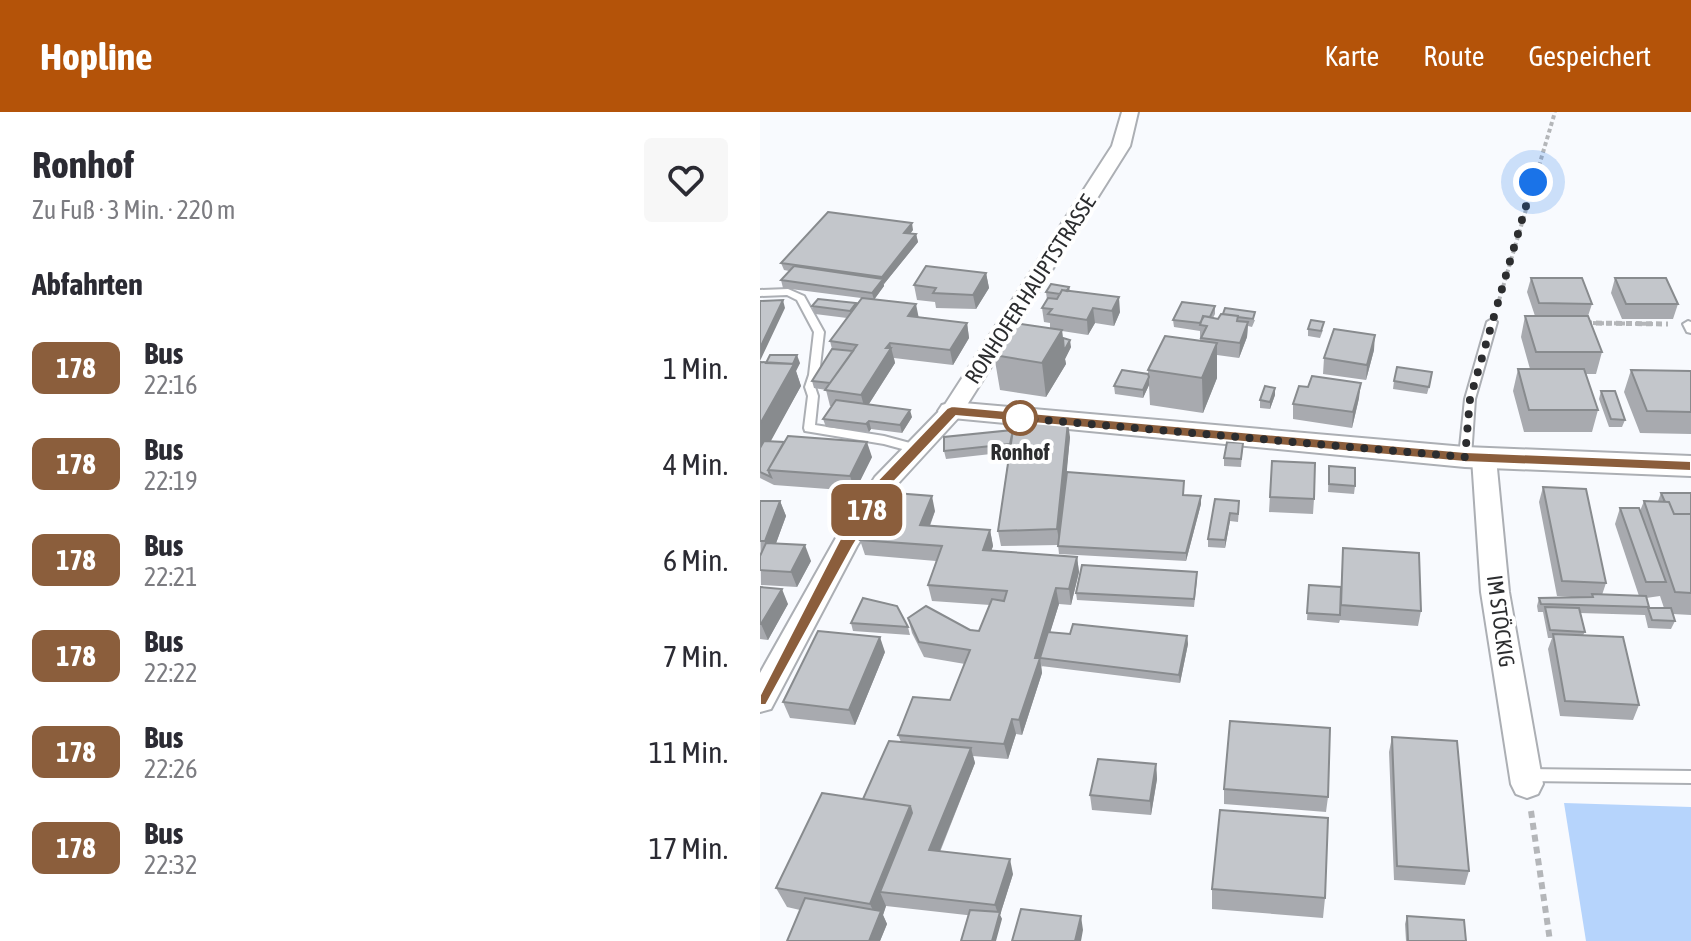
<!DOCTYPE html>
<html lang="de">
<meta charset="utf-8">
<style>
body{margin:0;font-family:"Asap Condensed",sans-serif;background:#f7f7f7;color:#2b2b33;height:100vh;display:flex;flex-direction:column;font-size:30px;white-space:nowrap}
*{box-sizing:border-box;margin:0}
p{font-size:26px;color:#7c7c81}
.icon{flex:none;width:44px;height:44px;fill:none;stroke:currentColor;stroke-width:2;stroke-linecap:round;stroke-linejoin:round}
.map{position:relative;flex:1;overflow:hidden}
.details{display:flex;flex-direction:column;background:#fff;width:760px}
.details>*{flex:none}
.badge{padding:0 16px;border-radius:12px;font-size:28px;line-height:52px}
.you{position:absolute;width:40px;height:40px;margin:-20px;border:6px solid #fff;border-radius:50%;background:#1a73e8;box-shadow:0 0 0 12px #1a73e833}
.map>.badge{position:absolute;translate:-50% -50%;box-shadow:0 0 0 4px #fff}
h2{padding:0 32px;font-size:30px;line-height:72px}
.round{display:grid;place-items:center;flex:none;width:84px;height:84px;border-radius:8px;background:#f7f7f7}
.head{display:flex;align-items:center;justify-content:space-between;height:136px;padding:0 32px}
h1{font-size:38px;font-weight:700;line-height:60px}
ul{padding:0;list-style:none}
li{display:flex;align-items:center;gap:24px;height:96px;padding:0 32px}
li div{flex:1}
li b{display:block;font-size:30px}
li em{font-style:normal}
li .badge{min-width:88px;font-weight:700;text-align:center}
header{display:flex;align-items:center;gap:48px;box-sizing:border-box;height:112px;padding:0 40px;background:#b45309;color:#fff}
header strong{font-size:38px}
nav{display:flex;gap:44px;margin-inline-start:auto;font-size:28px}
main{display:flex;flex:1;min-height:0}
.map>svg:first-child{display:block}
.green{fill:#b6d4fc}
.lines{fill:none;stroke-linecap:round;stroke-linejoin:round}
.service-casing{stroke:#acafb4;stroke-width:4}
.minor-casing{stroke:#acafb4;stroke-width:4}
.tertiary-casing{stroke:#acafb4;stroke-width:4}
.path-far2{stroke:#b4b6b9;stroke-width:4;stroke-dasharray:4 3;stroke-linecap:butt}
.path-far1{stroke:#b4b6b9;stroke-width:5;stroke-dasharray:6 4;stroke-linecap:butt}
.path{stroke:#b4b6b9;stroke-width:6;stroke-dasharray:7 5;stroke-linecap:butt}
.service{fill:#fff;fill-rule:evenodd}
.minor{fill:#fff;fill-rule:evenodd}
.tertiary{fill:#fff;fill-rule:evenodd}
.wall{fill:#a8aaaf;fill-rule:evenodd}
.shaded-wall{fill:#888b8e}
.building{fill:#c3c6cb;stroke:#888b8e;stroke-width:2}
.line{fill:#8b5e3c;stroke:#fff;stroke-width:2}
.walk{stroke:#2c2d2f;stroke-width:8;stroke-dasharray:0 14.4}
.stop-dot{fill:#fff;stroke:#8b5e3c;stroke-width:4}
.labels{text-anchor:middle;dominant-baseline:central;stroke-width:8;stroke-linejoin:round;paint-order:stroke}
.street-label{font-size:22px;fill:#2c2d2f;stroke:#fff}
.stop-label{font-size:22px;font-weight:bold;fill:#2c2d2f;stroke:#fff}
</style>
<header>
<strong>Hopline</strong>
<nav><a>Karte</a><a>Route</a><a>Gespeichert</a></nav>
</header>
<main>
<section class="details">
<div class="head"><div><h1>Ronhof</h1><p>Zu Fuß · 3 Min. · 220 m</p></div><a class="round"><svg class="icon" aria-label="heart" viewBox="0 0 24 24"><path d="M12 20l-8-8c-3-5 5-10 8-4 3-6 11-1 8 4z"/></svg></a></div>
<h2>Abfahrten</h2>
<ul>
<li><span class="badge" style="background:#8b5e3c;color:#fff">178</span><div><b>Bus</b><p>22:16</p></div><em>1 Min.</em></li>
<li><span class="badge" style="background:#8b5e3c;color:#fff">178</span><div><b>Bus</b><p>22:19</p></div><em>4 Min.</em></li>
<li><span class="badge" style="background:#8b5e3c;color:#fff">178</span><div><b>Bus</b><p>22:21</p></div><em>6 Min.</em></li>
<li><span class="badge" style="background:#8b5e3c;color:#fff">178</span><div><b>Bus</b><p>22:22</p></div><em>7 Min.</em></li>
<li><span class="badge" style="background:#8b5e3c;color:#fff">178</span><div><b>Bus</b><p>22:26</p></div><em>11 Min.</em></li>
<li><span class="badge" style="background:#8b5e3c;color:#fff">178</span><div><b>Bus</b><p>22:32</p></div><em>17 Min.</em></li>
</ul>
</section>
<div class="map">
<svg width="931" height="829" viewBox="0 0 931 829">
<rect width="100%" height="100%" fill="#f8fafe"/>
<path class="green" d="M804 691 931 695V829H826Z"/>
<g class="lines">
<defs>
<path id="service" d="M28 177 44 184 64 220 59 263 55 275 58 284 55 313 124 324 161 334 163 337 161 340 157 341 124 332 45 319 44 316 48 284 45 275 49 263 54 220 37 188 27 183 0 184V178Z
M732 207 737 210 715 287 711 345 705 349 699 345 705 287 727 210Z
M928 209 931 210V221L927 220 923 212Z
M766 657 931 659V671L766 669 761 667 759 663 761 659Z"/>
<path id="minor" d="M362 0H378L370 34 200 304 133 377 97 434 11 597 0 600V561L77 424 115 365 184 294 352 34Z
M724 338 733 340 736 346 749 480 783 672 778 682 767 686 756 682 751 672 721 480 712 346 715 340Z"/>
<path id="tertiary" d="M192 290 705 335 931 344V364L705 355 182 305 178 299 182 293Z"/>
</defs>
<use href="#service" class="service-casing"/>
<use href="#minor" class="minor-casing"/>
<use href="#tertiary" class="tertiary-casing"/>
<path class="path-far2" d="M737 195 795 0
M826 211 902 212"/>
<path class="path-far1" d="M826 211 908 212"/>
<path class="path" d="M771 699 790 829"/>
<use href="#service" class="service"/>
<use href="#minor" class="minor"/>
<use href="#tertiary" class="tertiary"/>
</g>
<path class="wall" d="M153 118 150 122H156L158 130 124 172V174L114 187 159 205 207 211 209 226 193 253 134 246 135 251 109 292 152 305 142 321 111 317 109 320 66 315 63 307 72 294H70L66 278 54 276 52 269 72 237 70 229 87 206 55 202 52 194 96 191V193L101 186 23 176 21 168 29 159 24 158 21 151Z
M226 161 229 176 216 197 176 196 175 190 157 188 154 173Z
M771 166 832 192 828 204 842 240 836 262H826L838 298 832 320H764L753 279 758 257H770L761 225 765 204H775L767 180Z
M855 166 918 192 913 207H862L851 181Z
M309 175 310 179 360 200 354 214 335 211 328 223 302 219 303 226 311 235 305 247 306 252 286 285 240 278 234 243 290 216V211L284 210 282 196 287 188 286 180Z
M455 194V202L453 206 458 207 461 202 495 208 492 215 488 214 487 225 479 246 457 243V266L443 301 390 293 389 273 383 286 355 282 354 274 388 262V258L441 229 440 228V219L414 215 413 208Z
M548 217 563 218 560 226 548 224Z
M614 238 606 268 563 262 564 246Z
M0 250 40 251 36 259 41 274 10 329 112 345 95 379 14 373 0 366Z
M871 258 931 259V322L880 321 864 280Z
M671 268 667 282 633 277 634 269Z
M515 276V283L510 297 500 296V288Z
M841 279 865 308 862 315H849L839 287Z
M599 286 592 316 533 307V292Z
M310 325 305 372 424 383 441 384V392L426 449 299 442 298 433 241 434 238 419 249 340 186 347 184 339Z
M483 331 481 355 464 354V346Z
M512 349 554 387 553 402 509 400Z
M569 354 595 374 594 382 568 380Z
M783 375 846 471 842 483 879 484 855 412 860 396 880 399 884 389H898L901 381H931V503L913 502 915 509 911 517 888 516 885 503 820 501 825 520 823 523 879 593 873 608 800 604 788 537 792 526H788L783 500H778L777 494 779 486H826L797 484 779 390ZM900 484 904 496H889L886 486Z
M455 387 479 397 478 410 470 409 465 436 448 435V427Z
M0 389H20L26 404 16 431 51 449 37 475 1 473Z
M175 399 170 414 230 418 233 434 231 439 317 445 319 460 311 493 299 492 290 520 310 522 427 524 428 532 420 571 281 554V552L282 561 262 623 256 622 248 647 213 644 215 651 180 740 253 762 240 803 242 807 126 794 123 803 127 812 120 829H27L40 798 27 795 16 776 103 687 141 630 138 623 190 588 205 552 164 545 152 521 148 506 219 519 230 493 172 489 168 473 176 449 105 443 100 428Z
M583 436 661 499 658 514 580 508 579 511 547 508 549 473 581 475Z
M437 468 434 495 317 488 316 481Z
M0 475 28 492 8 528 0 527Z
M91 511 148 515 150 523 93 519Z
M125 540 95 613 30 606 23 590Z
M632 625 709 759 705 773 634 768 629 640Z
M396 652 397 667 391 703 332 698 330 683Z
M464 677 568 685 566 700 464 692Z
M452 777 565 786 563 806 452 797Z
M647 804 706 829H646L645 812Z"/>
<path class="shaded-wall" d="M152 111 153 118 145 128 144 121Z
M156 122 158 130 124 172 122 165Z
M226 161 229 176 216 197 213 183Z
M123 167 124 174 114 188 112 181Z
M359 185 360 200 354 214 352 199Z
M23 188 25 196 0 249V236Z
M156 192 159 207 148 204Z
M333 196 335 211 328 223 327 208Z
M488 210 487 225 479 246 480 231Z
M207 211 209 226 193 253 190 238Z
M302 218 304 239 310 228 311 235 305 247 306 252 286 285 282 251Z
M615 223 614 238 606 268 607 253Z
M130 231 135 251 105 298 101 283Z
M457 231V266L443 301 442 266Z
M37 243 40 251 36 259 41 274 0 349V312Z
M389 265V273L383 286V278Z
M601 271 599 286 592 316 593 300Z
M515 276V283L510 297V290Z
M150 298 152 305 142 321 140 313Z
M109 309 111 317 109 320 106 312Z
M308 310 310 325 300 433 297 417Z
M107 330 112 345 95 379 90 364Z
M172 384 175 399 164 428 160 413Z
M441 384V392L426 449V441Z
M20 389 26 404 11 445 5 429Z
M470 401V409L465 436V428Z
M230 418 233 434 226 454 223 438Z
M45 433 51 449 37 475 31 460Z
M317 445 319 460 311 493 309 477Z
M296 476 299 492 282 547 280 546 282 561 262 623 259 608 275 546Z
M22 477 28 492 8 528 1 512Z
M427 524 428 532 420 571 419 563Z
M120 525 125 540 95 613 89 598Z
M252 607 256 622 248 647 244 632Z
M211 636 215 651 174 753 169 738Z
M396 652 397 667 391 703 390 689Z
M150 694 157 715 120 780 126 794 123 803 127 812 120 829H109L117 807 110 792Z
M250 747 253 762 240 803 242 807 236 829H232L239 805 235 793Z
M321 804 323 818 321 829H315Z"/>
<path class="building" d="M68 100 152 111 144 121 156 122 122 165 21 151Z
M34 154 123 167 112 181 21 168Z
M166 154 226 161 213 183 173 181 176 176 154 173Z
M771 166H822L832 192 779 191Z
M855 166H906L918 192H866Z
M291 172 309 175 307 179 302 178 300 182 286 180Z
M302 178 359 185 352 199 333 196 327 208 288 202 292 197 282 196 288 186 297 187Z
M102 186 156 192 148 204 207 211 190 238 130 231 126 236H131L101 283 65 278 97 233 70 229Z
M58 187 96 191 90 199 52 194Z
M23 188 0 236V189Z
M422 190 455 194 450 205 444 204 440 211 413 208Z
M465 196 495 200 493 207 478 205V204L463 202Z
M461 202 478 204 477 209 488 210 480 231 441 226 447 214 440 213 443 204 458 207Z
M765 204H828L842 240H776Z
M551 208 564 210 561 219 548 217Z
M255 211 302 218 282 251 234 243Z
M574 217 615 223 607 253 564 246Z
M405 224 457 231 442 266 388 258Z
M303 226 310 228 304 239Z
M72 237 93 239 70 271 52 269Z
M10 243H37L33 252 6 251Z
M0 250 34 252 0 312Z
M637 255 672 260 669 275 634 269Z
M758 257H824L838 298H769Z
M362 258 388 262 389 265 383 278 354 274Z
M871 258 931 259V300L887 299Z
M552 264 601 271 593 300 533 292 539 274 548 275Z
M505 274 515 276 510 290 500 288Z
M841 279H855L865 308 851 307Z
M76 288 150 298 140 313 109 309 106 312 63 307Z
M308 310 297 417 238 419 254 311Z
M253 318 250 332 184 339V325Z
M28 324 107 330 90 364 8 358Z
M4 329 24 330 8 358 11 365 0 360V336Z
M467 330 483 331 481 347 464 346Z
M512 349 555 351 554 387 510 385Z
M569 354 595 356V374L569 372Z
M307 360 424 369 423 383 441 384 426 441 298 434Z
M783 375 826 377 846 471 802 469Z
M122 380 172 384 160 413 230 418 223 438 317 445 309 477 296 476 275 546H280L259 608 252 607 244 632 138 623 153 585 190 588 210 538 159 530 148 506 166 494 210 518 219 519 232 487 244 489 247 479 168 473 182 434 100 428Z
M901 381H931V402H914L909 390H905Z
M455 387 479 389 478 402 470 401 465 428 448 427Z
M0 389H20L5 429H0Z
M884 389 909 390 914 402H931V481L915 480Z
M860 396H879L906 470H886Z
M6 431 45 433 31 460 0 458V444Z
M583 436 659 441 661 499 581 493Z
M322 453 437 460 434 487 316 481Z
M549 473 581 475 580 503 547 501Z
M0 475 22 477 1 512H0Z
M832 482 886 484 889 495 781 492 779 486 833 485Z
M103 486 137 494 148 515 91 511Z
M785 495 819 496 825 520 790 518Z
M888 496H911L915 509 892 508Z
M313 512 427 524 419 563 280 546 288 520 310 522Z
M58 519 120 525 89 598 23 590Z
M793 522 863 525 879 593 805 589Z
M470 609 570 616 568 685 464 677Z
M632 625 697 629 709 759 637 754Z
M129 629 211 636 169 738 250 747 235 793 120 780 152 701 150 694 103 687Z
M338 647 396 652 390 689 330 683Z
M62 681 150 694 110 792 16 776Z
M460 698 568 706 565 786 452 777Z
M45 786 121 799 109 829H27Z
M261 797 321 804 315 829H252Z
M210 798 240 800 232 829H201Z
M647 804 704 808 706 829H648Z"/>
<path class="line" d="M192 294 705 340 931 349V359L705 350 196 304 129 375 93 434 6 593H0V583L80 427 118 368 187 296Z"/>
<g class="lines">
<path class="walk" d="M260 306 705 345 710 287 773 70"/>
</g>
<circle class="stop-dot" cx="260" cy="306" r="16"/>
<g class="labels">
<g class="street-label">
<text transform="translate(270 177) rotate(-57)">RONHOFER HAUPTSTRASSE</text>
<text transform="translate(741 509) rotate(82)">IM STÖCKIG</text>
</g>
<g class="stop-label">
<text x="260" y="340">Ronhof</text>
</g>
</g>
</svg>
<div class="you" style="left:773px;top:70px"></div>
<b class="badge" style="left:107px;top:398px;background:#8b5e3c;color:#fff">178</b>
</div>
</main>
